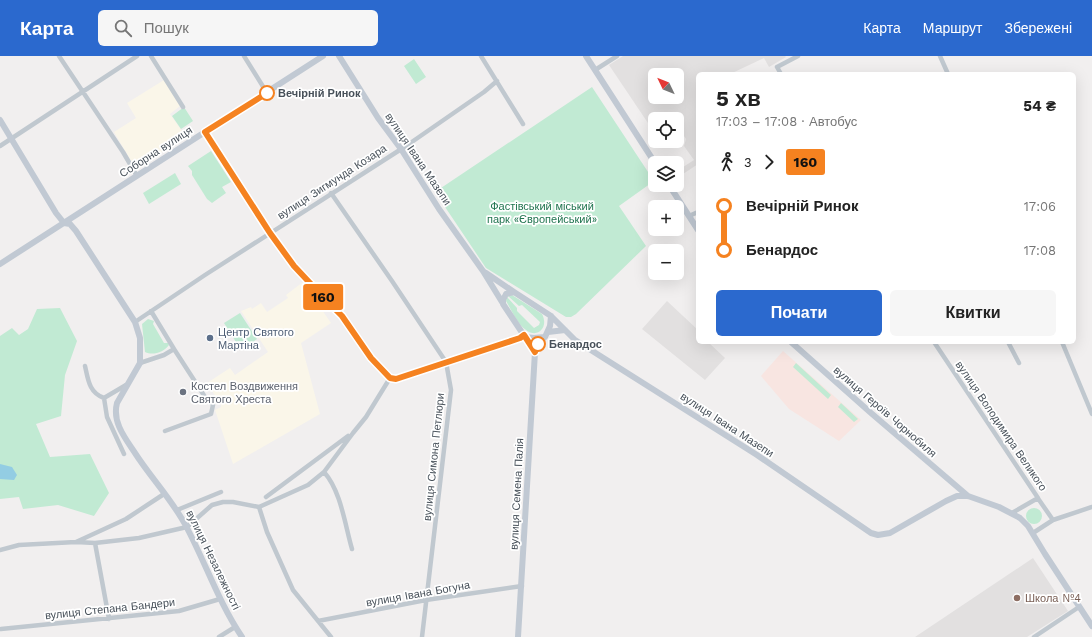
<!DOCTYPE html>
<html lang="uk">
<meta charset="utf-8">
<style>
body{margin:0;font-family:"Work Sans",sans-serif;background:#f6f6f6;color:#222;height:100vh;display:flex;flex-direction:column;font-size:15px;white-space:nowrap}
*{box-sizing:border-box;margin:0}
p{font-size:13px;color:#767676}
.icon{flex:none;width:22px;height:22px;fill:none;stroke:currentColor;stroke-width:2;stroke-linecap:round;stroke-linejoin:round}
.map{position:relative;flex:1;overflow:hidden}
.drawer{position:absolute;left:696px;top:16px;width:380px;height:272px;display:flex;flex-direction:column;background:#fff;border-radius:6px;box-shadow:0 4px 16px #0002}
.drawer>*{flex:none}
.badge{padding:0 8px;border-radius:3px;font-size:14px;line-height:26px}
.needle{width:26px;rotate:313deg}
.fabs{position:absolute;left:648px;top:12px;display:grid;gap:8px}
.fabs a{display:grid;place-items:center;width:36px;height:36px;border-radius:6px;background:#fff;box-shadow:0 4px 16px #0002;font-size:20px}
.map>.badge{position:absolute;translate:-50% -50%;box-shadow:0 0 0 2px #fff}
.legs{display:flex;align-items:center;gap:6px;height:44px;padding:0 20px;font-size:13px}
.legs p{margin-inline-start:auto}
.overview{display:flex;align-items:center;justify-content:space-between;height:68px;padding:0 20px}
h1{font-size:22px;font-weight:700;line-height:30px}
.primary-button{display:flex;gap:8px;margin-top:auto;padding:8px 20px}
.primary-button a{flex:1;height:46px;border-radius:6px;background:#2b69ce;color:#fff;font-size:16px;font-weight:700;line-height:46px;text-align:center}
.primary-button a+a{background:#f6f6f6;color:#222}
ul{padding:0 20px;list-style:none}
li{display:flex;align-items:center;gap:14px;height:44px;font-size:15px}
li i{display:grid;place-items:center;width:6px;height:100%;margin:0 5px;background:currentColor}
li i::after{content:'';width:10px;height:10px;margin:-5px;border:3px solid;border-radius:50%;background:#fff}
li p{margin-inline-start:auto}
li:first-child i{background:linear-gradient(#0000 50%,currentColor 0)}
li:last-child i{background:linear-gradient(currentColor 50%,#0000 0)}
header{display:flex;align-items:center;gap:24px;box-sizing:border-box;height:56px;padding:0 20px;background:#2b69ce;color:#fff}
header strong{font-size:19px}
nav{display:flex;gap:22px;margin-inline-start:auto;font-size:14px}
.search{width:280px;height:36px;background:#f6f6f6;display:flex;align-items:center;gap:10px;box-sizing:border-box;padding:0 14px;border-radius:6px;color:#767676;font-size:15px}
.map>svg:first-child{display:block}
.commercial{fill:#faf6e9}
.education{fill:#e2e0e0;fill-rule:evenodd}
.medical{fill:#f8e5e1}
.green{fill:#c1ead3}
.water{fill:#93cde3}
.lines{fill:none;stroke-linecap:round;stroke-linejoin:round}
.street{stroke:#c0c8cf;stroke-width:4.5}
.secondary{stroke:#c1c9d3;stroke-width:6}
.line-1-casing{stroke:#fff;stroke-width:9}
.line-1{stroke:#f58220;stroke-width:6}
.stop-1-dot{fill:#fff;stroke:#f58220;stroke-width:2}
.service-dot{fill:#5c6f8a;stroke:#fff;stroke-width:1.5}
.worship-dot{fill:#6b7280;stroke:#fff;stroke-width:1.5}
.education-dot{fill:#8d6e63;stroke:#fff;stroke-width:1.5}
.labels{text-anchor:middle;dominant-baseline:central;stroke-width:3.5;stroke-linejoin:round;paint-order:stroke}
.stop-label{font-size:11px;font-weight:bold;fill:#48515a;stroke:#fff;text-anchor:start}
.street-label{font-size:11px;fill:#48515a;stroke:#fff}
.park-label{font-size:11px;fill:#20744f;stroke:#fff}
.service-label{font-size:11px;fill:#4e5e75;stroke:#fff;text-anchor:start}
.worship-label{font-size:11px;fill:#5b616d;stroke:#fff;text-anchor:start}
.education-label{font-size:11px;fill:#785e54;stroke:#fff;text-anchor:start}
</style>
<header>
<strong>Карта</strong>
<div class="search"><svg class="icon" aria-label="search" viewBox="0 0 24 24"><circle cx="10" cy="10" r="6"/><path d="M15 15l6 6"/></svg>Пошук</div>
<nav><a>Карта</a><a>Маршрут</a><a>Збережені</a></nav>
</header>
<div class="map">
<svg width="1092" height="581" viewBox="0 0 1092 581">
<rect width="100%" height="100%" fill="#f1efef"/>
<path class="commercial" d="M164 24 180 50 170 58 186 81 136 113 114 76 136 62 127 47Z
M303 226 331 267 301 287 320 358 233 408 215 354 221 351V349L207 327 230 312 235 319 268 296 241 255 251 251 252 253 261 247 267 256 288 242 286 239Z"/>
<path class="education" d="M623 0H785L786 1 769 11 764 2 730 18H698V108L683 118 680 113 694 104 684 90 686 83 677 70V63H655L654 76 609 9ZM655 19H677V41H655Z
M667 245 698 274V286H708L725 302 705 324 642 273Z
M1033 502 1068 555 1027 581H915Z"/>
<path class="medical" d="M783 295 861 364 839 385 789 353 761 320Z"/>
<path class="green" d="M414 3 426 21 416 28 404 10Z
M592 31 654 125 619 150 646 190 576 258 571 261H566L486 212 435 136Z
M184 51 193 65 181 73 172 60Z
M211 95 231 126 222 131 226 137 212 147 207 143 192 119V115L188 110Z
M175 117 181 128 149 148 143 137Z
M512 239 542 258C549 271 538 283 526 274 518 269 511 253 506 245L507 241 517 252V255L534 272 539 269 540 266 522 249 519 250 508 240Z
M60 252 77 285 65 319 61 360 36 368 50 401 90 398 109 437 94 460 58 449 23 453 19 441 0 443V280L12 272 19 279 28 273 37 253Z
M240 257 257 283 241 294 224 267Z
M148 263 154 265 153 268 164 287H168L169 289C164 296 153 300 145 296L142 268Z
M796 307 831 339 828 343 793 311Z
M841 347 858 363 854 366 838 351Z
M1026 460a8 8 0 1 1 16 0a8 8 0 1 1-16 0Z"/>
<path class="water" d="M0 408 12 411 17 419 14 424 0 423Z"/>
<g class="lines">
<path class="street" d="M59 0 123 96 137 120
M151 0 183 51
M244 0 267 37
M481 0 523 68
M940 0 948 18
M595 14 617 0
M781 18 777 11 798 0
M205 76 270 177 294 210 324 242 342 260 371 302 390 322
M0 90 137 0
M331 137 392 225 446 306 451 334 422 581
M689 160 698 156
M135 266 205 219 406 90 484 36 497 25
M934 286 1038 442 1012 457
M1008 286 1019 307
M1062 286 1092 358
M140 307 164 299 174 293 151 255
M85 310C88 323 89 337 104 342L107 361 124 398
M390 322 396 323 520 282 525 279
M104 342 126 329
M165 375 211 358 213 349 205 341 174 293
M324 416C341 435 345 469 352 493
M266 441 348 380
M1037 441 1053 464
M259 451 267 476 293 534 331 581
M177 454 221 436
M1033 477 1053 464 1092 451
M76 486 95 487 139 482 187 471 212 449 223 446H233L259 451 308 429 324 416 353 377 366 361 390 322
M95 487 109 563
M0 494 19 489 76 486 126 463 164 438
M318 565 426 544 522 530
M1 573 179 555 220 543
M219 581 235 571
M1034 581 1079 551"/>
<path class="secondary" d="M339 0 378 62 401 93 439 153 483 215 502 246
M586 0 655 107
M0 64 56 157 64 167 70 168 76 175 135 266 140 282V307L117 347C112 366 125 382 135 397 151 422 174 446 187 472 206 508 219 547 242 581
M669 129 698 174
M0 208 323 0
M486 217 514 236
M551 260 550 270 545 281 534 282 525 281 503 248V244L506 238 514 236 551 260 575 284 757 399 871 477 878 479 890 477 946 445 957 440H968L999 451 1020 462 1028 470 1045 498 1092 570
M548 276 565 274
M525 281 535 296
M791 286 871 357 968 440
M518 581 535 296 538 287 545 281"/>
</g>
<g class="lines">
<defs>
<path id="line-1" d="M267 37 205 76 270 177 294 210 324 242 342 260 371 302 390 322 396 323 520 282 524 279 535 296 538 288"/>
</defs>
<use href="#line-1" class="line-1-casing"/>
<use href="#line-1" class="line-1"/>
</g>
<g class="stop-1-dot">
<circle cx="267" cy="37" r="7"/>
<circle cx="538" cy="288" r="7"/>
</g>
<circle class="service-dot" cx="210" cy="282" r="4"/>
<circle class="worship-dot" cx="183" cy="336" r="4"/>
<circle class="education-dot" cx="1017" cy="542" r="4"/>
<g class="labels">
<g class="stop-label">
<text x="278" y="37">Вечірній Ринок</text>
<text x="549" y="288">Бенардос</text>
</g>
<g class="street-label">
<text transform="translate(156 96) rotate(-33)">Соборна вулиця</text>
<text transform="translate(418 103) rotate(56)">вулиця Івана Мазепи</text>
<text transform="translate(332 126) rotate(-33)">вулиця Зигмунда Козара</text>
<text transform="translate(885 356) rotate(41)">вулиця Героїв Чорнобиля</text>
<text transform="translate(727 369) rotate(33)">вулиця Івана Мазепи</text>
<text transform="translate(1001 370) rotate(56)">вулиця Володимира Великого</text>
<text transform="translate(434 401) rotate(-84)">вулиця Симона Петлюри</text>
<text transform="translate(517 438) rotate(-87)">вулиця Семена Палія</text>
<text transform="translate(213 504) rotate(64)">вулиця Незалежності</text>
<text transform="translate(418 538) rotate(-10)">вулиця Івана Богуна</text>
<text transform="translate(110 553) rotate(-6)">вулиця Степана Бандери</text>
</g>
<g class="park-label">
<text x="542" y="150">Фастівський міський<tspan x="542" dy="13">парк «Європейський»</tspan></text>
</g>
<g class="service-label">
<text x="218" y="276">Центр Святого<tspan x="218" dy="13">Мартіна</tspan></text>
</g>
<g class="worship-label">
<text x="191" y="330">Костел Воздвиження<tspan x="191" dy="13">Святого Хреста</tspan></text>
</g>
<g class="education-label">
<text x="1025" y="542">Школа №4</text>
</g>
</g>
</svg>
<div class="fabs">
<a><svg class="needle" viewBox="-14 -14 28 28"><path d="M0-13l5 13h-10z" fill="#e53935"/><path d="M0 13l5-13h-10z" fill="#767676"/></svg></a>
<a><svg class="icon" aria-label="locate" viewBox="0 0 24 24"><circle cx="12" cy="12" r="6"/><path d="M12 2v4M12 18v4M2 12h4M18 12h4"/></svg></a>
<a><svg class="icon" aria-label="layers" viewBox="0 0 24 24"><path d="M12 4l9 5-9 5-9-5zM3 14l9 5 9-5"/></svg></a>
<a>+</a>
<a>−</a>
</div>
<b class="badge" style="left:323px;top:241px;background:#f58220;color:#111">160</b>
<section class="drawer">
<div class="overview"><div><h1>5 хв</h1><p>17:03 – 17:08 · Автобус</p></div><b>54 ₴</b></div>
<div class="legs"><svg class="icon" aria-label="walk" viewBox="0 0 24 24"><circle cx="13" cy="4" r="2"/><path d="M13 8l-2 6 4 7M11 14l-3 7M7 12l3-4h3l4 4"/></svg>3<svg class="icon" aria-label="forward" viewBox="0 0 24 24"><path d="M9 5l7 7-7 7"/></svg><b class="badge" style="background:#f58220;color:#111">160</b></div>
<ul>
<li><i style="color:#f58220"></i><b>Вечірній Ринок</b><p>17:06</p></li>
<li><i style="color:#f58220"></i><b>Бенардос</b><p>17:08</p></li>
</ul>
<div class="primary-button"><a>Почати</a><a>Квитки</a></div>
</section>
</div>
